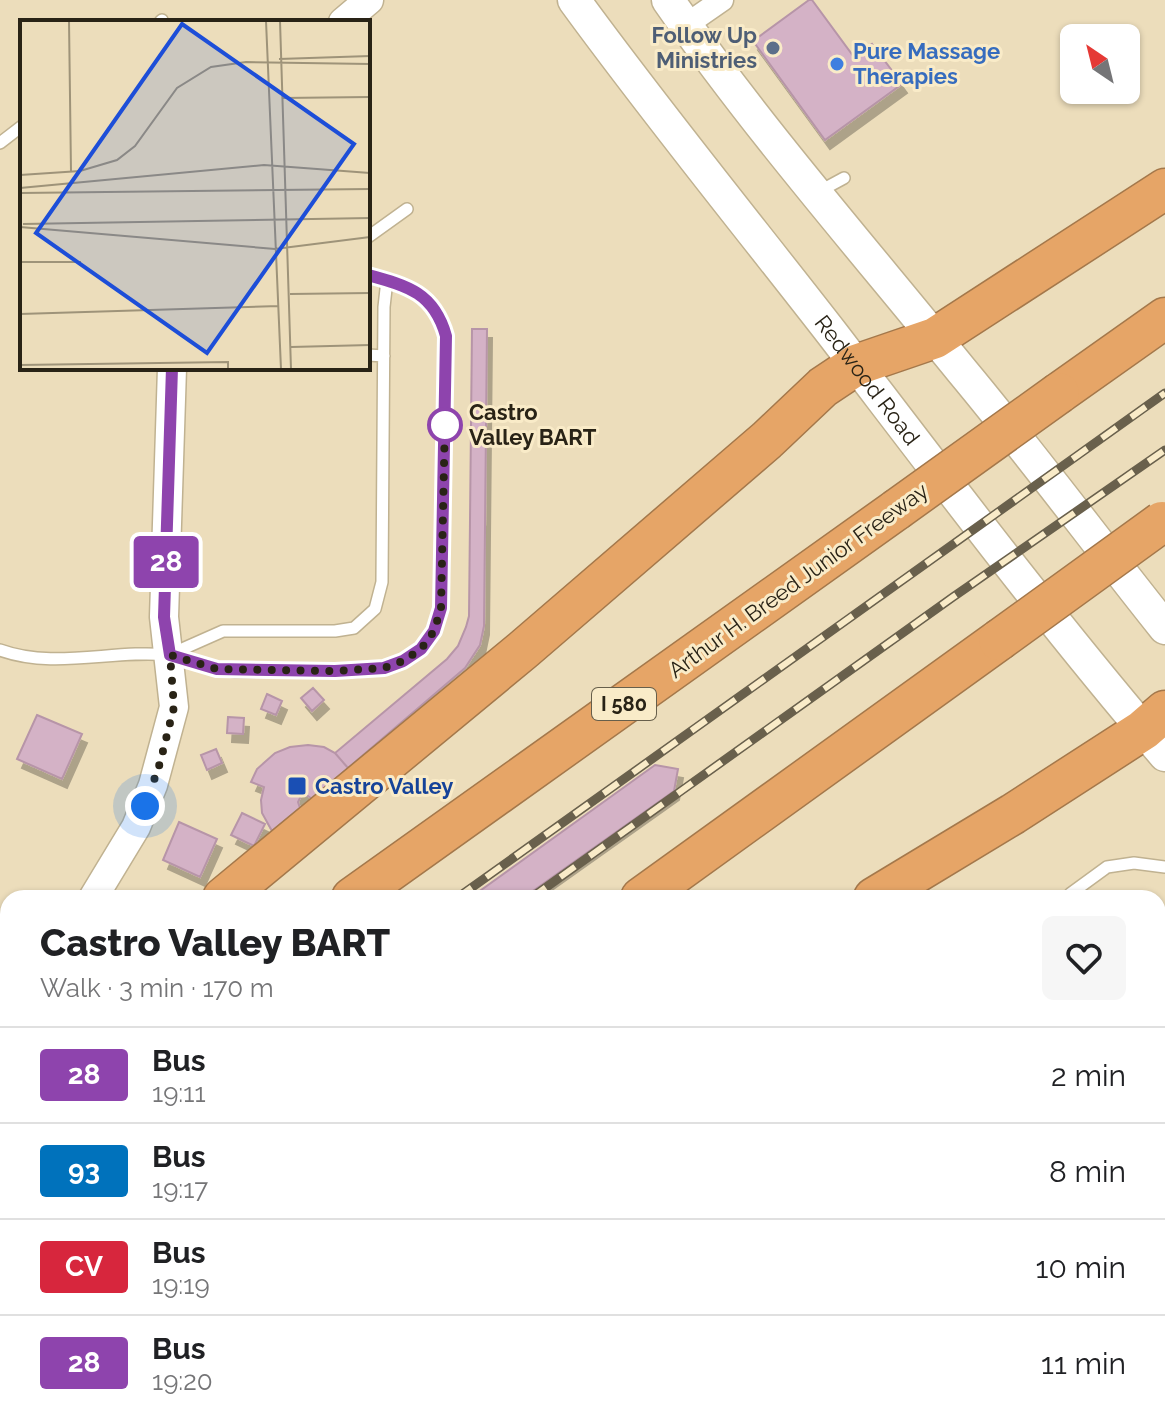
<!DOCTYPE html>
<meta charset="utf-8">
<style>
body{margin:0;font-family:Raleway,sans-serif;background:#f6f6f6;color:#202124;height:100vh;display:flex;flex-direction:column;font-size:30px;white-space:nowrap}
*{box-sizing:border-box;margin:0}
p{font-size:26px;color:#757577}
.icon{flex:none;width:44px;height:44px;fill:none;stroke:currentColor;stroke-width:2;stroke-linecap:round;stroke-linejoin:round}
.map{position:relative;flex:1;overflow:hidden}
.sheet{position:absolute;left:0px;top:890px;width:1166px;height:536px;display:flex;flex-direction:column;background:#fff;border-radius:24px 24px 0 0;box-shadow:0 2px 6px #0004}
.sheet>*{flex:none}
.badge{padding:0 16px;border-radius:6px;font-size:28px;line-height:52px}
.needle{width:52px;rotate:325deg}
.tools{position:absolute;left:1060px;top:24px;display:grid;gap:16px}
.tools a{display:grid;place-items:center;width:80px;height:80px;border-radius:12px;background:#fff;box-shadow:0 2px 6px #0004;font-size:40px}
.you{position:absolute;width:40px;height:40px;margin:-20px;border:6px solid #fff;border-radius:50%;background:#1a73e8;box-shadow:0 0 0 12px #1a73e833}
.map>.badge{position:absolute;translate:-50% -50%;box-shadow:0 0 0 4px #fff}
.round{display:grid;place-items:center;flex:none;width:84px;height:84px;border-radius:12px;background:#f6f6f6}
.head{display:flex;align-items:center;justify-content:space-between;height:136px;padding:0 40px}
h1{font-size:38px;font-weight:800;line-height:60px}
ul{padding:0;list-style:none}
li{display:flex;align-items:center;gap:24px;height:96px;padding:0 40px;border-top:2px solid #e0e0e0}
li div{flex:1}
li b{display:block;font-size:30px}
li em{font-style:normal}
li .badge{min-width:88px;font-weight:700;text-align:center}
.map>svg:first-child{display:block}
.building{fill:#d4b2c6;stroke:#b795a8;stroke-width:2;filter:url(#shadow)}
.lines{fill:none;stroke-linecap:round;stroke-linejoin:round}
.service-casing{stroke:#c0b291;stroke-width:14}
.minor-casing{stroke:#c0b291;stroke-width:25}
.tertiary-casing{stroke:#c0b291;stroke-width:31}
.secondary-casing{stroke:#c0b291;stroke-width:35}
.motorway-casing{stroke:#a4784b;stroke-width:43}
.service{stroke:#fff;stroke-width:11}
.minor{stroke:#fff;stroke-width:22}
.tertiary{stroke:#fff;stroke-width:28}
.secondary{stroke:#fff;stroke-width:32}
.motorway{stroke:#e6a567;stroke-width:40}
.rail-casing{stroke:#69604c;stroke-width:9}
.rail{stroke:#f9ebc8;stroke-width:6;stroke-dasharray:18;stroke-linecap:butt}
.motorway-bridge-casing{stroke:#a4784b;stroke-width:43;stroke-linecap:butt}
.motorway-bridge{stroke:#e6a567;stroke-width:40}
.line-casing{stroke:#fff;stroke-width:18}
.line{stroke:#8e44ad;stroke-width:12}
.walk{stroke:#292316;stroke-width:8;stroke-dasharray:0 14.4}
.service-dot{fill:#5c6f8a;stroke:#f9ebc8;stroke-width:3}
.shop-dot{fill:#3f7fe0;stroke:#f9ebc8;stroke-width:3}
.stop-dot{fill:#fff;stroke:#8e44ad;stroke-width:4}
.transit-dot{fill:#1a4fb4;stroke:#f9ebc8;stroke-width:3}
.labels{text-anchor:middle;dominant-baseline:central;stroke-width:6;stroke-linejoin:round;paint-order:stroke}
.shield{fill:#f9ebc8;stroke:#675f4b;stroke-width:2}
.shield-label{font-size:20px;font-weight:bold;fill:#292316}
.service-label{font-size:22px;font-weight:bold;fill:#4e5e75;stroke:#f9ebc8;text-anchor:end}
.shop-label{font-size:22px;font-weight:bold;fill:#366cbe;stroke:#f9ebc8;text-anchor:start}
.street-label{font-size:22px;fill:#292316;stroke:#f9ebc8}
.stop-label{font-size:22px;font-weight:bold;fill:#292316;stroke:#f9ebc8;text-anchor:start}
.transit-label{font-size:22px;font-weight:bold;fill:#164399;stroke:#f9ebc8;text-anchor:start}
.inset-road{fill:none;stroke:#9e9379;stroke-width:2}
.view{fill:#1d4ed8;fill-opacity:0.15;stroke:#1d4ed8;stroke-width:4}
.inset-edge{fill:none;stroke:#292316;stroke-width:4}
</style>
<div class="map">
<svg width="1165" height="1426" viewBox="0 0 1165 1426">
<defs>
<filter id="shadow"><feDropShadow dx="5" dy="9" stdDeviation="0" flood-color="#0004"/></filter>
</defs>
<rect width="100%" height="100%" fill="#ecddbb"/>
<path class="building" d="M809 0H812L854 57 872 44 902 84 825 140 753 41Z
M472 329H487L484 626 480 645 465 668 348 768 335 753 447 659 458 646 466 627 469 616Z
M313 688 324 700 312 711 301 698Z
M267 694 282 701 276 715 261 709Z
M37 715 82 734 62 779 17 759Z
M228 717 244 718 243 734 227 733Z
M308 745 324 747 335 753 348 768 312 799 308 796H301L298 802 300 808 272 831 262 813 261 800 264 787 251 782 257 769 275 753 290 747Z
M216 749 222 763 207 770 201 755Z
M655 765 678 769 674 791 523 898H470Z
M242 813 265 824 254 846 231 835Z
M179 822 217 839 200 877 163 860Z
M1160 1019 1165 1026V1056L1158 1061V1021Z
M1165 1172V1223L1158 1213V1177Z
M1165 1335V1383L1158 1376V1360L1162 1356 1158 1352V1342Z
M1158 1401 1165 1410V1426H1156L1150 1418H1158Z
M123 1418H176L181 1425 112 1426Z
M375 1418H425L424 1426H374Z
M479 1418H501L489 1426H484Z
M539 1418H553L558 1426H527Z
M564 1418H624L629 1426H570Z
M635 1418H659L648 1426H641Z
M825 1418H849L855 1426H814Z
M877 1418H917L906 1426H883Z
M991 1418H995L1002 1426H983Z
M1110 1418H1131L1136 1426H1116Z"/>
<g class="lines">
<defs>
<path id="service" d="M160 22 162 20
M0 143 22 126
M820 191 844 178
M368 237 407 209
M368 355 384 356
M0 650C55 670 113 649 169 655 185 656 200 666 216 669 240 674 269 670 295 670 341 671 407 681 433 633 441 619 442 601 443 585L446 336C434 292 409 286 368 275
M171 654 223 631H335L354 628 375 609 382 582 384 307 387 280
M1073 898 1070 894 1107 867 1134 863 1165 867
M1158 971 1159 972"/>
<path id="minor" d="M686 25 722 0
M1158 1115 1165 1110
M274 1426 285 1418
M728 1426 739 1418"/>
<path id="tertiary" d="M343 22 369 0
M93 898 136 827 153 785 174 707 164 617 172 368
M0 1004 8 996"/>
<g id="secondary">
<path id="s1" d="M574 0C657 114 747 224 834 336 942 477 1049 620 1165 755"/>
<path d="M668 0C758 129 863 249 962 371 1032 455 1097 543 1165 628"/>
</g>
<path id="motorway" d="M1059 393 1165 318
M223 898 523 650 767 440 823 387 856 365 935 338 1165 189
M352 898 896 510
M641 898 999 640
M874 898 1013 814 1143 730 1165 711
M0 1082 8 1075
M0 1149 8 1143
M0 1361 8 1355
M0 1413 8 1408"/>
</defs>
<use href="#service" class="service-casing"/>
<use href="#minor" class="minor-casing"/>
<use href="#tertiary" class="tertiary-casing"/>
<use href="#secondary" class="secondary-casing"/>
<use href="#motorway" class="motorway-casing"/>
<use href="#service" class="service"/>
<use href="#minor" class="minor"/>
<use href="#tertiary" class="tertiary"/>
<use href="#secondary" class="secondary"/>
<use href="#motorway" class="motorway"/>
<defs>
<path id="rail" d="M457 898 1165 393
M531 898 953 597 1165 450
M0 1224 8 1218
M0 1276 8 1270"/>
</defs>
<use href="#rail" class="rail-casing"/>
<use href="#rail" class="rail"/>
<defs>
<path id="motorway-bridge" d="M896 510 1059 393
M999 640 1162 522"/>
</defs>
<use href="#motorway-bridge" class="motorway-bridge-casing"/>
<use href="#motorway-bridge" class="motorway-bridge"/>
</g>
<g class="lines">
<defs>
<path id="line" d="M172 368 164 617 170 655 217 669 335 671 384 668 403 661 421 649 434 631 441 608 446 336C434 293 408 286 368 275"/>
</defs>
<use href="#line" class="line-casing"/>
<use href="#line" class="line"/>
<path class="walk" d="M145 806 160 763 174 707 170 655 217 669 335 671 384 668 403 661 421 649 434 631 441 608 445 418V425"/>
</g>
<circle class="service-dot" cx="773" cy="48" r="8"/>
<circle class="shop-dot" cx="837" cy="64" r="8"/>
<circle class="stop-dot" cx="445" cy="425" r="16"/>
<rect class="transit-dot" x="287" y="776" width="20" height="20" rx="4"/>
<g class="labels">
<rect class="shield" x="592" y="688" width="64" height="32" rx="6"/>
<g class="shield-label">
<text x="624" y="704">I 580</text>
</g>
<g class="service-label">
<text x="757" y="35">Follow Up<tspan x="757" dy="25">Ministries</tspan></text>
</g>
<g class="shop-label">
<text x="853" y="51">Pure Massage<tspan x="853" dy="25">Therapies</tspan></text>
</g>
<g class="street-label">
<text stroke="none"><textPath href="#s1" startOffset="480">Redwood Road</textPath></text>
<text transform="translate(798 580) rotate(-36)">Arthur H. Breed Junior Freeway</text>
</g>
<g class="stop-label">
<text x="469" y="412">Castro<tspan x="469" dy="25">Valley BART</tspan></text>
</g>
<g class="transit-label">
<text x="315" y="786">Castro Valley</text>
</g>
</g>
<g transform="translate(20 20)">
<rect width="350" height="350" fill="#ecddbb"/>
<path class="inset-road" d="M49 1 51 152M246 1 261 349M260 1 271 349M259 39 350 36M262 78 350 77M0 155 60 151 97 140 115 126 157 68 191 47 226 42 350 44M0 168 244 145 350 153M1 173 350 169M3 204 350 198M0 207 255 229 350 217M0 242H61M270 274 350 273M0 294 259 286M271 327 350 325M0 345 208 342V349"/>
<path class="view" d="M162 4 334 124 187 333 16 213Z"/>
<rect width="350" height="350" class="inset-edge"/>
</g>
</svg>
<div class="tools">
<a><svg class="needle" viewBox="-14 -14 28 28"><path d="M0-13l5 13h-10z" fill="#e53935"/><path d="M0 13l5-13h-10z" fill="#757577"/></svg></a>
</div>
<div class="you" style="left:145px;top:806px"></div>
<b class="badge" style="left:166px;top:562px;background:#8e44ad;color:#fff">28</b>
<section class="sheet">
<div class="head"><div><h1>Castro Valley BART</h1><p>Walk · 3 min · 170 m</p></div><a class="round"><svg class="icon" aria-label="heart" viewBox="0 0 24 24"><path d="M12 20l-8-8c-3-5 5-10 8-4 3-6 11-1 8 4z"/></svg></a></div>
<ul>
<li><span class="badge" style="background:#8e44ad;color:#fff">28</span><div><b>Bus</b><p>19:11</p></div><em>2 min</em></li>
<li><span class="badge" style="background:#0072bc;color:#fff">93</span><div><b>Bus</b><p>19:17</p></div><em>8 min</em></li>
<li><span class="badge" style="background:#d7263d;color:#fff">CV</span><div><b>Bus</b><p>19:19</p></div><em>10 min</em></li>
<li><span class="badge" style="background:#8e44ad;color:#fff">28</span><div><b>Bus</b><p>19:20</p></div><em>11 min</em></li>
</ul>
</section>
</div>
